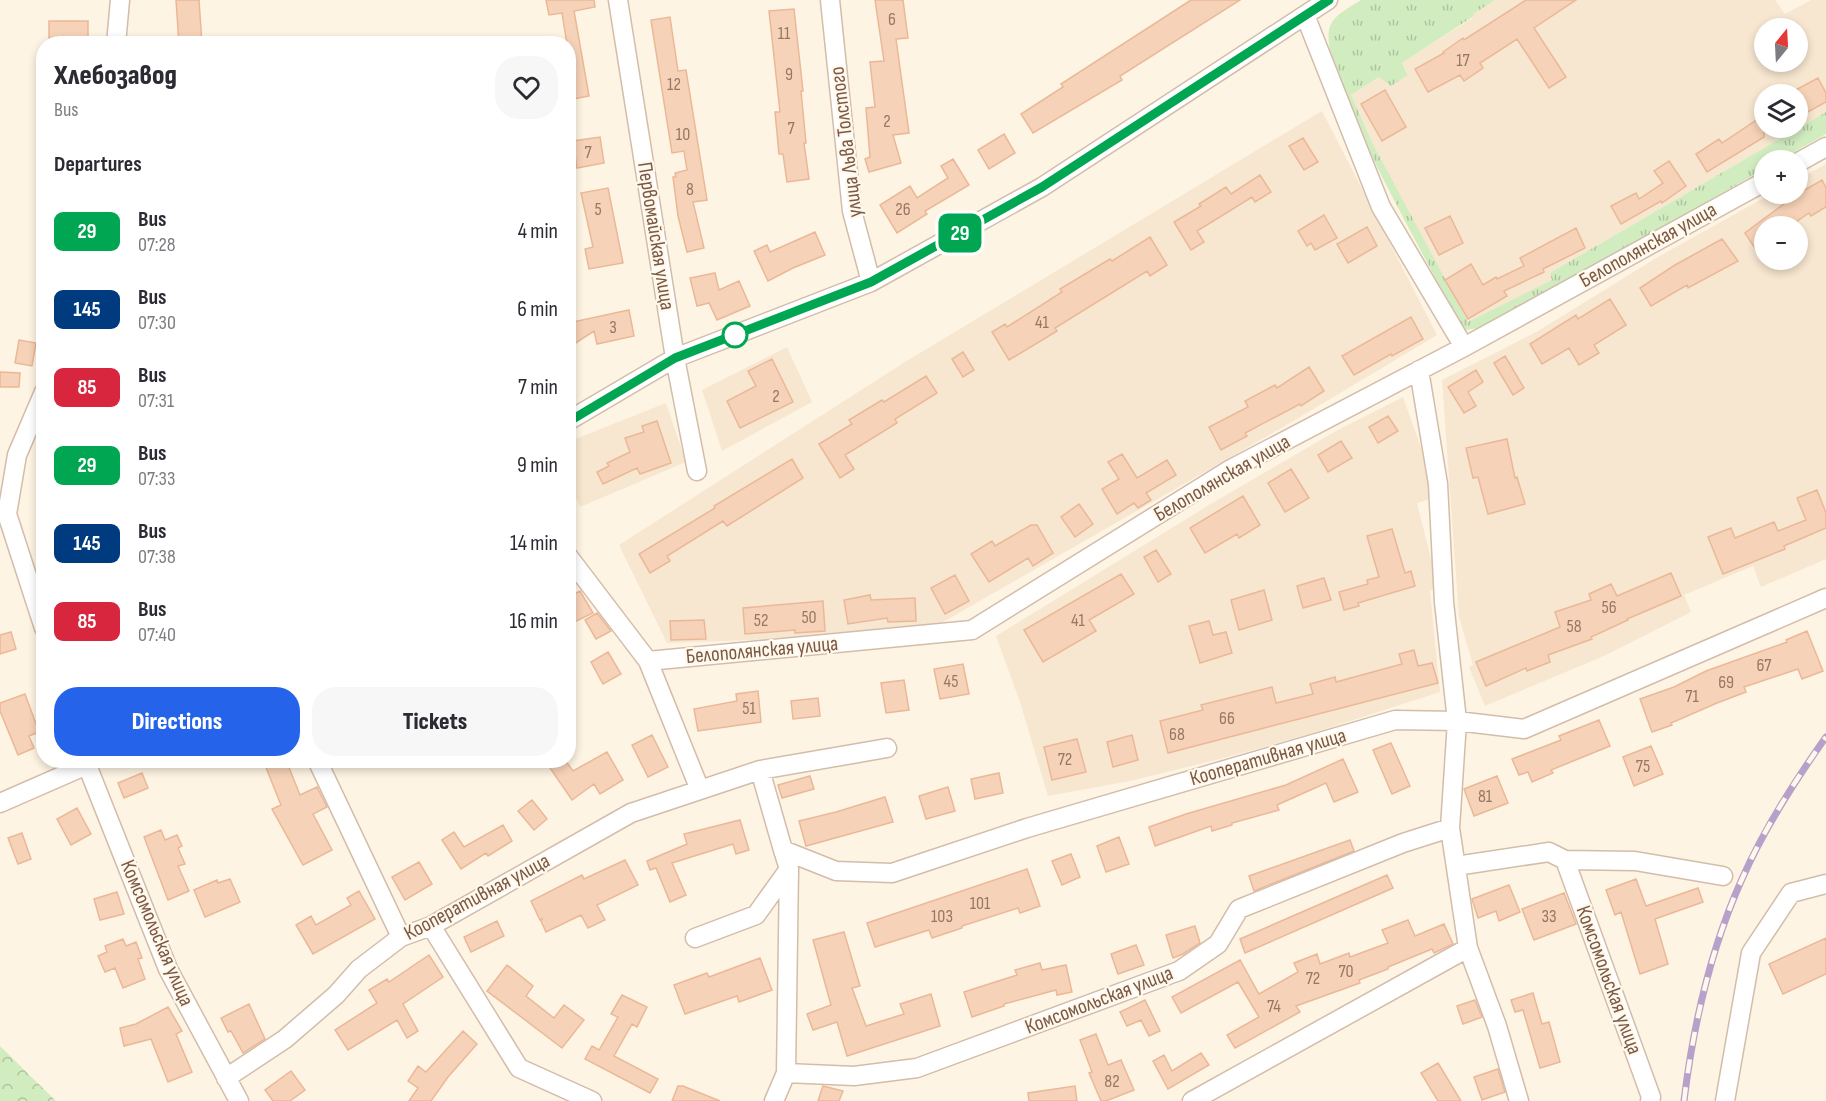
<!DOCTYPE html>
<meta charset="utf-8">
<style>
body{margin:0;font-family:"Sofia Sans Condensed",sans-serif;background:#f7f7f7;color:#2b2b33;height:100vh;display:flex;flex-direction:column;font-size:22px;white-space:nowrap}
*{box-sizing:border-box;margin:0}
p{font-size:20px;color:#7c7c81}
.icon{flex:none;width:33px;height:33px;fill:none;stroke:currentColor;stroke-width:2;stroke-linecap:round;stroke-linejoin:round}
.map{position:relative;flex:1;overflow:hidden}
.sheet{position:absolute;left:36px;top:36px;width:540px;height:732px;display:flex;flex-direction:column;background:#fff;border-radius:24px;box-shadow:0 3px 9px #0003}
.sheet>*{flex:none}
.badge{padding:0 12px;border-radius:9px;font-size:21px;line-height:39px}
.needle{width:39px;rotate:18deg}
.tools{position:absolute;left:1754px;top:18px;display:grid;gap:12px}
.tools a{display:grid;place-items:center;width:54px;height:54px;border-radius:50%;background:#fff;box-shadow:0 3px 9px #0003;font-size:30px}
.map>.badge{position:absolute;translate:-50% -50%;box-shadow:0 0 0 3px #fff}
h2{padding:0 18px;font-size:22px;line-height:54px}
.round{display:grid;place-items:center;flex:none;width:63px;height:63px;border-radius:24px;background:#f7f7f7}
.headline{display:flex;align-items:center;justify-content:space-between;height:102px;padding:0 18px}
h1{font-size:28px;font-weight:800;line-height:45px}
.action{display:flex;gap:12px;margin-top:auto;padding:12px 18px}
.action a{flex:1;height:69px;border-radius:24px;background:#2563eb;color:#fff;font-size:24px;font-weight:800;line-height:69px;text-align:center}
.action a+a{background:#f7f7f7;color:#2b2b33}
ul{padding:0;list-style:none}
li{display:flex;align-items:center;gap:18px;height:78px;padding:0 18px}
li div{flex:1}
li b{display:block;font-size:22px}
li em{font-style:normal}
li .badge{min-width:66px;font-weight:700;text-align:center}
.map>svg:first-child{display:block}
.residential{fill:#f7e6d0;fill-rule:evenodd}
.grass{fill:url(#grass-tufts)}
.forest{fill:url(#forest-crowns)}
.building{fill:#f6d2b8;stroke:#ebb897;stroke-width:1.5}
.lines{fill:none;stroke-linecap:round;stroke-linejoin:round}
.minor-casing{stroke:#d3bdaa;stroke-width:21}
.minor{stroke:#fff;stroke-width:18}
.rail-casing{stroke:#b7a0c9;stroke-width:7}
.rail{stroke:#fff8eb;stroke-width:4.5;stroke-dasharray:14;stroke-linecap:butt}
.line-casing{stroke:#fff;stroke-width:14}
.line{stroke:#00a651;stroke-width:9}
.stop-dot{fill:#fff;stroke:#00a651;stroke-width:3}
.labels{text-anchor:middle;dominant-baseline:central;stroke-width:4.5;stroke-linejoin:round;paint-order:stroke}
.number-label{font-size:18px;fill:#987762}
.street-label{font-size:21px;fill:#795946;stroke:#fff8eb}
</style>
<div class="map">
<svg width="1826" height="1101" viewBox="0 0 1826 1101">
<defs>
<pattern id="grass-tufts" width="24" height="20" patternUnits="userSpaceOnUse" patternTransform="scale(1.5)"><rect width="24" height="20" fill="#d1edc0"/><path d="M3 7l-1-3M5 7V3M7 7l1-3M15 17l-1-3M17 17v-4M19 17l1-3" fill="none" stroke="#aec39e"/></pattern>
<pattern id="forest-crowns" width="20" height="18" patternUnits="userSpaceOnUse" patternTransform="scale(1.5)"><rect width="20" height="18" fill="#d1edc0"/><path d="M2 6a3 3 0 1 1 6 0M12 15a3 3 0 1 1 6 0" fill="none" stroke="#aec39e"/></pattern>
</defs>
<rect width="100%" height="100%" fill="#fef4e3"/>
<path class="residential" d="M1495 0H1775L1785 14 1811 0H1826V112L1550 273 1553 280 1468 323 1373 144 1351 95 1379 77 1408 74 1402 63 1474 17 1473 14ZM1764 28H1797V62H1764ZM1764 94H1797V128H1764Z
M1322 111 1437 335 1290 423 931 629 834 637 667 643 619 545 905 362Z
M1826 164V559L1761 587 1753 566 1684 595 1691 612 1606 655 1485 706 1469 667 1473 665 1459 617 1442 380 1538 331 1658 257 1771 194H1797V180ZM1764 226H1797V260H1764Z
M787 347 812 402 722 451 702 390Z
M1403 397 1425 459 1430 499 1417 503 1438 586 1430 591 1440 692 1313 733 1220 759 1130 781 1048 796 1020 702 996 636 1214 502 1336 431Z
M666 403 686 462 580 507 569 482 568 442Z"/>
<path class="grass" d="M1361 0H1495L1473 14 1474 16 1402 63 1408 75 1391 86 1379 77 1351 95 1373 144 1468 322 1552 280 1550 273 1826 112V134L1780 160H1764V169L1587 271 1480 328 1466 330 1458 321C1420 248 1377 172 1344 97 1338 81 1324 43 1330 26 1335 14 1350 7 1361 0Z"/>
<path class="forest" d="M0 1046 56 1101H0Z"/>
<path class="building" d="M176 0H199L202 44H179Z
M546 0H594L595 7 574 11 589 96 568 100V80L573 79 568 44H567L562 13 549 15Z
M875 0H903L908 38 896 39 909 133 893 135 901 163 869 172 865 159 870 157 866 108 875 107 870 62 884 61Z
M1191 0H1240L1120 76 1122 80 1033 133 1021 114 1063 87 1061 84Z
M1526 0H1576L1534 28 1566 77 1549 88 1517 39 1480 63 1483 68 1464 81 1460 75 1428 92 1415 69 1444 53 1443 52 1463 38 1464 40Z
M794 9 803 91H801L806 143H804L809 179 787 182 783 154H779L775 112H780L769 11Z
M670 17 678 71 686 70 707 200 693 202 704 248 687 252 678 216 673 177H676L675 173 687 170 684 151 672 153 651 20Z
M49 21H88V38H49Z
M1818 78 1826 93V102L1797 118V94L1792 92Z
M1385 90 1406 127 1382 141 1361 104Z
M1764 115V137L1707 172 1696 154 1719 139 1722 143Z
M1004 134 1015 153 989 169 978 150Z
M600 137 604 163 577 168 573 141Z
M1303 138 1318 162 1304 170 1289 146Z
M953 159 969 185 925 211 927 214 897 233 880 205 910 186 917 198 948 178 941 166Z
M1669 161 1686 186 1662 203 1661 201 1621 224 1611 206 1636 193 1639 199 1663 183 1654 171Z
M1260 175 1271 192 1255 202 1252 197 1197 231 1204 242 1191 250 1174 222 1201 206 1199 204 1226 187 1231 194Z
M1822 180 1826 188V207L1811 216 1809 213 1790 226H1764V262L1745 233 1796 195Z
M608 188 623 263 589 269 585 249 593 247 581 193Z
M1324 215 1337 238 1315 250 1311 243 1307 246 1298 231Z
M1450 216 1463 243 1439 255 1425 228Z
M1367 227 1377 246 1348 263 1337 244Z
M1576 228 1585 248 1543 269 1544 272 1504 291 1507 296 1468 319 1445 280 1471 264 1483 285 1496 277 1497 279 1524 266 1520 258Z
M815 232 825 255 793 268 768 281 754 251 767 245 770 252Z
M1150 237 1167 265 1150 276 1147 271 1055 328 1057 331 1009 360 992 332 1005 324 1007 327 1062 292 1060 289 1110 259 1112 261Z
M1722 239 1738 261 1688 288 1687 285 1651 306 1640 288 1675 265Z
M715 273 719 290 739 281 750 306 717 320 709 303 697 306 690 278Z
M1610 299 1626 325 1594 345 1599 353 1579 365 1569 348 1542 364 1530 344 1576 315 1578 319Z
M629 310 634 336 597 344 594 331 568 348V323Z
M1411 317 1423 339 1392 356 1391 354 1354 375 1342 356Z
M19 340 36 343 32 366 15 363Z
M963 352 974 370 963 377 952 359Z
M1505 356 1524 388 1513 395 1494 363Z
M772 359 793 402 740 428 727 401 756 386 748 371Z
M1309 367 1324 391 1301 406 1300 404 1245 433 1247 436 1221 450 1209 427 1248 407 1245 401 1275 385 1277 388Z
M1476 370 1483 382 1468 392 1476 406 1464 413 1448 387Z
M0 372 20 373 19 387H0Z
M926 376 937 393 895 419 897 423 845 455 854 469 840 478 819 444 852 424 849 420 882 400 884 402Z
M1388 416 1398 431 1378 443 1369 427Z
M657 421 671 463 640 474 637 468 603 484 597 472 609 466 607 463 630 452 625 438 644 432 642 426Z
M1507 439 1515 478 1517 477 1525 504 1488 514 1478 477 1473 478 1466 448Z
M1341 441 1352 458 1328 472 1318 455Z
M1122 454 1137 478 1167 460 1176 475 1146 493 1151 500 1138 508 1134 503 1117 514 1102 489 1119 479 1108 462Z
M792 459 803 478 727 526 723 521 667 556 670 561 650 573 639 554 715 508 714 506Z
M1291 469 1309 498 1285 512 1268 483Z
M1817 490 1826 513V528L1784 546 1785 549 1723 574 1708 537 1731 528 1735 538 1774 522 1778 531 1806 520 1797 498Z
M1243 496 1260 525 1239 538 1237 534 1205 553 1190 528Z
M1079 504 1093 524 1075 537 1061 517Z
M1031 525H1037L1053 553 1033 566 1028 558 989 582 971 554 992 541 995 546Z
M1392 529 1405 573 1411 571 1415 586 1358 603 1359 606 1344 610 1339 592 1368 584 1367 580 1379 577 1367 536Z
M1156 550 1171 574 1158 582 1144 557Z
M1671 573 1681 596 1627 619 1628 620 1591 637 1592 639 1548 655 1550 662 1527 671 1526 668 1486 686 1476 662 1560 627 1555 612 1591 600 1589 594 1611 584 1617 596Z
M1121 574 1134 594 1089 620 1096 631 1043 662 1024 630Z
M955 575 969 601 945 614 931 588Z
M1324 578 1331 600 1303 608 1297 586Z
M1264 590 1272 620 1239 630 1231 600Z
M580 591 593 613 568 625V597Z
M870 595 871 600 915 598 916 621 888 622 887 618 848 624 844 600Z
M823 601 825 631 795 633V630L745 634 743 608Z
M597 613 611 631 596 639 585 620Z
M704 620 706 639 671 640 670 621Z
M1209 621 1213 635 1226 632 1232 653 1200 663 1189 626Z
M1807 631 1823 671 1802 679 1798 669 1744 687 1746 692 1717 703 1671 723 1672 725 1652 732 1640 699 1674 687 1706 671 1787 642 1786 640Z
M11 632 16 649 0 654V635Z
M1414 650 1418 666 1432 663 1438 683 1168 753 1160 721 1203 710 1201 705 1272 687 1276 703 1313 694 1310 684 1335 677 1336 682 1402 664 1399 654Z
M608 652 621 674 603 684 591 662Z
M963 664 969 694 940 699 934 669Z
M904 680 909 710 886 713 881 683Z
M758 691 761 722 698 731 694 709 737 701 736 694Z
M25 694 39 732 29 736 34 748 18 755 0 711V703Z
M818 698 820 716 793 719 791 701Z
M1599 720 1610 746 1551 770 1553 773 1532 782 1528 772 1519 775 1512 759 1561 740 1559 736Z
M652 735 668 767 648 777 632 745Z
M1132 735 1138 760 1113 767 1107 742Z
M1077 739 1086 772 1052 780 1044 747Z
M1391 743 1410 786 1392 794 1373 750Z
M1651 746 1663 774 1634 786 1623 757Z
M607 752 623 780 600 794 594 784 572 800 550 768 561 760H565L573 771Z
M1343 759 1358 792 1334 802 1326 783 1277 805 1279 810 1232 823V825L1212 831 1211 826 1155 846 1149 827 1186 814 1286 785Z
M263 760H286L300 795 317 787 327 807 313 814 332 850 303 865 272 809 281 805Z
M142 773 148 788 124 798 118 783Z
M999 773 1003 793 975 799 971 779Z
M810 776 814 789 782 798 778 785Z
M1497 776 1508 803 1474 816 1464 789Z
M948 787 955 811 926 819 919 796Z
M885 797 893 822 806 846 799 821 836 812Z
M532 800 547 819 534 830 518 811Z
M77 808 91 834 71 845 57 819Z
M740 820 749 850 736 854 733 844 672 863 686 895 670 902 656 868 650 870 647 861 687 844 684 834Z
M503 825 512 841 488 856 486 853 461 869 442 840 454 832 464 847Z
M161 830 165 840 177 835 182 846 178 848 185 864 178 866 189 891 168 900 144 837Z
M22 833 31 859 18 864 8 838Z
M1119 837 1129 864 1106 872 1097 846Z
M1350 840 1354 851 1254 891 1249 876Z
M1071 854 1080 877 1062 885 1052 861Z
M625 860 638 885 597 905 605 920 588 928 581 915 546 932 541 921 542 919 540 920 531 901 582 875 584 879Z
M419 862 432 884 405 900 392 877Z
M1027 869 1040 906 1020 913 1018 908 962 926V928L932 938 929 930 875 947 867 923Z
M1387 875 1393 888 1245 953 1240 939Z
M230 879 240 902 205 917 194 890 217 880 218 883Z
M1636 879 1646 906 1698 888 1703 902 1655 919 1668 964 1640 974 1621 912 1615 915 1606 890Z
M1509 885 1520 912 1499 921 1496 911 1478 918 1472 899Z
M359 891 375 919 313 954 296 925 311 916 316 925 351 905 347 898Z
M117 892 124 914 100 920 94 899Z
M1564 893 1576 924 1534 940 1522 909Z
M1408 920 1415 936 1444 924 1453 944 1434 953 1432 949 1388 967V969L1359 980 1360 983 1296 1006 1300 1012 1235 1048 1227 1035 1259 1017 1238 982 1181 1013 1172 997 1240 960 1259 994 1298 972 1294 963 1317 954 1320 964 1349 953 1350 957 1388 943 1382 930Z
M497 921 504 936 471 952 464 937Z
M1195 926 1200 943 1183 954 1173 958 1166 935Z
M844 932 860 986 852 988 866 1026 904 1014 900 1004 931 994 940 1026 847 1056 837 1022 813 1030 807 1014 831 1005 813 940Z
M1826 938V974L1783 994 1769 964Z
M123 939 126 946 136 942 142 958 138 959 145 979 123 988 115 968 105 972 98 956 107 952 105 946Z
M1136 945 1144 965 1118 974 1111 954Z
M429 955 443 977 403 1004 418 1031 407 1038 397 1020 348 1050 335 1030 377 1003 369 990 387 979 389 982Z
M760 958 772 990 739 1002 737 996 685 1014 674 985 707 973 709 977Z
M1040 963 1042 970 1066 965 1072 992 1057 995 1056 990 1004 1004V1006L972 1017 964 992 1017 975 1015 970Z
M507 965 533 986 526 996 554 1018 564 1005 584 1020 562 1048 487 991Z
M1533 993 1542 1024 1549 1022 1560 1062 1540 1068 1523 1010 1515 1012 1511 1000Z
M622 995 647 1007 637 1027 632 1024 614 1056 658 1079 650 1093 585 1059 592 1046 599 1050 618 1017 611 1014Z
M1145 1000 1160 1031 1149 1036 1141 1020 1127 1026 1120 1012Z
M1475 1000 1482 1017 1463 1024 1457 1006Z
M249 1004 265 1039 243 1053 231 1031 228 1032 221 1018Z
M168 1007 182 1031 176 1034 192 1072 168 1082 151 1039 124 1046 120 1028 136 1024Z
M463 1031 477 1044 448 1077 431 1101H409L418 1088 408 1081 418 1066 426 1072Z
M1096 1034 1108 1065 1121 1060 1134 1090 1106 1101H1101L1089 1073 1092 1072 1080 1040Z
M1201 1053 1209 1065 1168 1089 1153 1061 1164 1055 1172 1071Z
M1438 1063 1461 1101H1438L1421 1073Z
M1498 1069 1505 1092 1482 1100 1474 1077Z
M291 1071 305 1090 290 1101H273L265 1090Z
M678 1086H683L720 1101H672Z
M823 1086 843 1091 839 1101H818Z
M1075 1086 1077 1101H1029L1028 1093Z"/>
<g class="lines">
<defs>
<path id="minor" d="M618 0 675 358 697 471
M830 0 852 211 871 282
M1305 15 1381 207 1464 347
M116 44 120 0
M1797 163 1826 147
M1419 370 1438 484 1444 602 1457 721 1450 828 1468 948 1497 1026 1519 1101
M44 392 17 455 7 514 44 628
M568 421 675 358 871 282 1042 187 1328 0
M568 556 648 661 700 790
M648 661 972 630 1231 469 1464 347 1764 182
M85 760 168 969 239 1101
M317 760 401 937
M760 770 783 850 836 871 892 873 1027 828 1395 720 1457 721 1524 729 1826 598
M0 803 87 765 92 760
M1565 860 1651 1097 1650 1101
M1456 866 1549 852 1565 860 1635 861 1723 876
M431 926 519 1068 592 1101
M695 938 756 915 789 869
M786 1073 854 1076 917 1068 1179 971 1218 944 1239 909 1403 843 1450 828
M226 1078 285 1039 336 995 359 969 401 937 431 926 631 813 760 770 887 748
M774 1101 786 1073 789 869 783 850
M1192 1101 1468 948
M1725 1101 1751 953 1791 893 1826 884"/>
</defs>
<use href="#minor" class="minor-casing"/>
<use href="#minor" class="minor"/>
<defs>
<path id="rail" d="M1684 1101C1693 1026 1711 948 1742 879 1764 829 1794 782 1826 737"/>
</defs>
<use href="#rail" class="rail-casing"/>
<use href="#rail" class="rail"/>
</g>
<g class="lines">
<defs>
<path id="line" d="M568 422 675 358 871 282 1042 187 1329 0"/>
</defs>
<use href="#line" class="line-casing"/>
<use href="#line" class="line"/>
</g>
<circle class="stop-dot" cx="735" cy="335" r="12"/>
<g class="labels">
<g class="number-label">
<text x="892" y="19">6</text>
<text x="784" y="33">11</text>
<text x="1463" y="60">17</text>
<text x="789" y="74">9</text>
<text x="674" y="84">12</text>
<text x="887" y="121">2</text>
<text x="791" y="128">7</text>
<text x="683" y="134">10</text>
<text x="588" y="152">7</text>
<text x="690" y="189">8</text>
<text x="598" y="209">5</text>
<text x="903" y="209">26</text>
<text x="1042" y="322">41</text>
<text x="613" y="327">3</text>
<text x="776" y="396">2</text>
<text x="1609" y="607">56</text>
<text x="809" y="617">50</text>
<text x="761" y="620">52</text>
<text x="1078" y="620">41</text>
<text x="1574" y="626">58</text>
<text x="1764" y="665">67</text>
<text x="951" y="681">45</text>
<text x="1726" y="682">69</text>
<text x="1692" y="696">71</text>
<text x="749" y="708">51</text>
<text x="1227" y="718">66</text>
<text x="1177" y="734">68</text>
<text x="1065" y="759">72</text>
<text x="1643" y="766">75</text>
<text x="1485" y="796">81</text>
<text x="980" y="903">101</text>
<text x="942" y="916">103</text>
<text x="1549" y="916">33</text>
<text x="1346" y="971">70</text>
<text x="1313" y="978">72</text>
<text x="1274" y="1006">74</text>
<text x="1112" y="1081">82</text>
</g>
<g class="street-label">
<text transform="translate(846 142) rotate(-97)">улица Льва Толстого</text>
<text transform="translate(656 236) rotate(81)">Первомайская улица</text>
<text transform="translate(1648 245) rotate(-29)">Белополянская улица</text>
<text transform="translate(1222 478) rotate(-30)">Белополянская улица</text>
<text transform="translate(762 650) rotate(-5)">Белополянская улица</text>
<text transform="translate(1268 757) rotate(-16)">Кооперативная улица</text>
<text transform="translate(477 897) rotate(-28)">Кооперативная улица</text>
<text transform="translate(157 933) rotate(67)">Комсомольская улица</text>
<text transform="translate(1609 980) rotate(70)">Комсомольская улица</text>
<text transform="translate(1099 1000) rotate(-21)">Комсомольская улица</text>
</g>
</g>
</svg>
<div class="tools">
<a><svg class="needle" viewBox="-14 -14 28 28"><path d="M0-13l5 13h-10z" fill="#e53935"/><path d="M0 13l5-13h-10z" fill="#7c7c81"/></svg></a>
<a><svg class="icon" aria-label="layers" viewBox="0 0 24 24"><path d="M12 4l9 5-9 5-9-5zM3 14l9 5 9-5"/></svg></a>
<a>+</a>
<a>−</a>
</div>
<b class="badge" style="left:960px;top:233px;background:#00a651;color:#fff">29</b>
<section class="sheet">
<div class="headline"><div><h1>Хлебозавод</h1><p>Bus</p></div><a class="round"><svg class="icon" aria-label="heart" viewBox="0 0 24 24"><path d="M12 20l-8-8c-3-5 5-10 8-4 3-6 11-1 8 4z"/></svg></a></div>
<h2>Departures</h2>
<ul>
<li><span class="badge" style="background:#00a651;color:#fff">29</span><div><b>Bus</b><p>07:28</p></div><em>4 min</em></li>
<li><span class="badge" style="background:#003b80;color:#fff">145</span><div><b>Bus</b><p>07:30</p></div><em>6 min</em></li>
<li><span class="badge" style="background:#d7263d;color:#fff">85</span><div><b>Bus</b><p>07:31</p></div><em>7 min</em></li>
<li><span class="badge" style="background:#00a651;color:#fff">29</span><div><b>Bus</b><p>07:33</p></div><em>9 min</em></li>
<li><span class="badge" style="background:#003b80;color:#fff">145</span><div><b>Bus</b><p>07:38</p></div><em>14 min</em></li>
<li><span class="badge" style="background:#d7263d;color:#fff">85</span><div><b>Bus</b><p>07:40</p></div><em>16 min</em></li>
</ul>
<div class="action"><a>Directions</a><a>Tickets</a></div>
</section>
</div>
